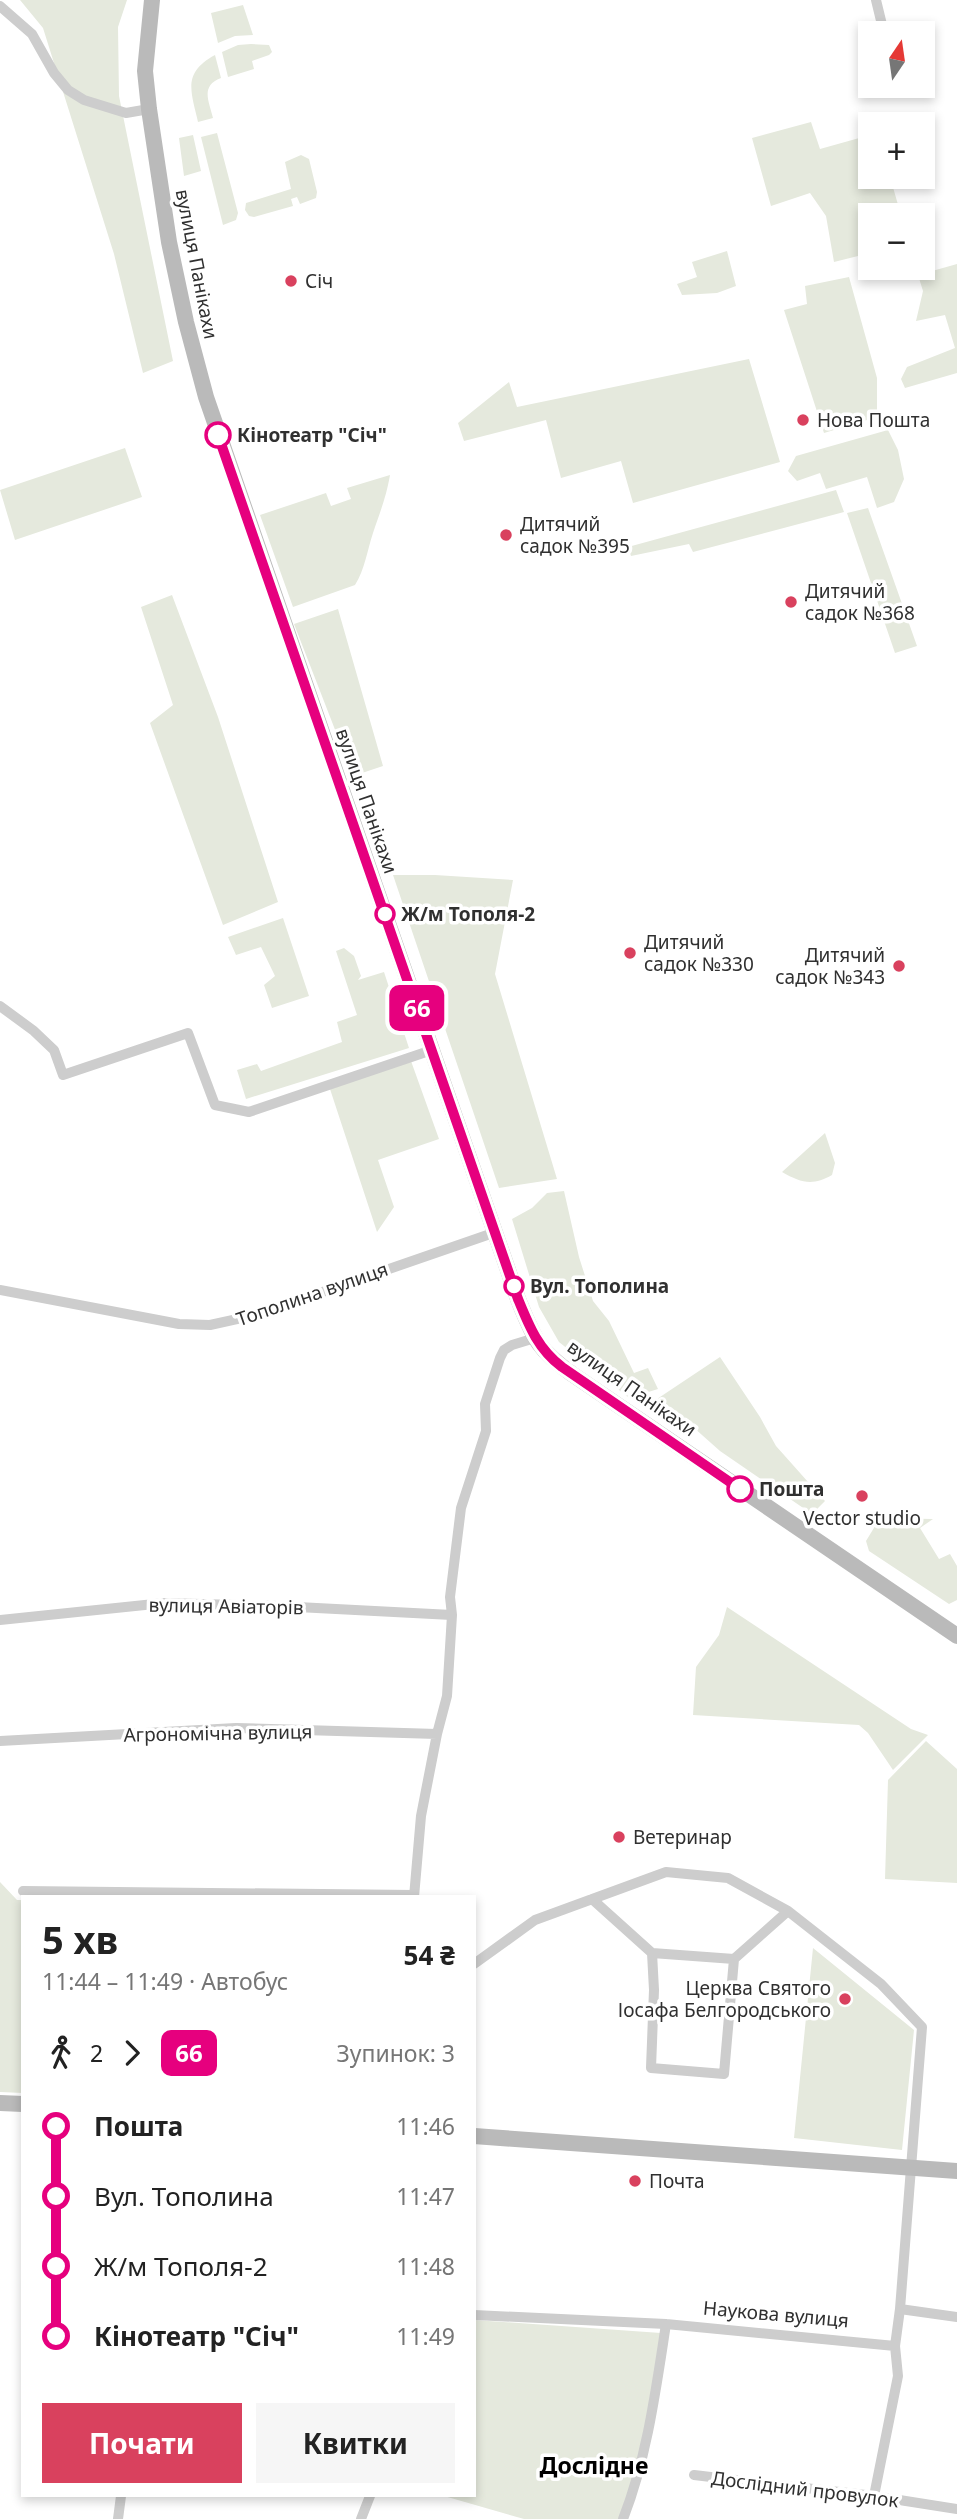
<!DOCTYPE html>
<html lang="uk">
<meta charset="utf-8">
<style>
body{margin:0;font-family:"Noto Sans",sans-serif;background:#f6f6f6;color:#222;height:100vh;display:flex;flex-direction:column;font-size:26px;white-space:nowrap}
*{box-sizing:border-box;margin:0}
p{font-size:23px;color:#767676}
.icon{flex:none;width:38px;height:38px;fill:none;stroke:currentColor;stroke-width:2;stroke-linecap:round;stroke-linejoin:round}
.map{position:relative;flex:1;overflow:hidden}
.side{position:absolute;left:21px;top:1895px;width:455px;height:602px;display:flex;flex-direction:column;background:#fff;border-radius:0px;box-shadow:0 4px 10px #0003}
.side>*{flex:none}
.badge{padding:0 14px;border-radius:10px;font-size:24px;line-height:46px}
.needle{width:46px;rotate:13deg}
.fabs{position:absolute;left:858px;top:21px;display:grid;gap:14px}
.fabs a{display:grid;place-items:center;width:77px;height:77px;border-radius:0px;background:#fff;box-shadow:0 4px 10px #0003;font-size:35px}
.map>.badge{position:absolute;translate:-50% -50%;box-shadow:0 0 0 4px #fff}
.legs{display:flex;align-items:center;gap:10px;height:77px;padding:0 21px;font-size:23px}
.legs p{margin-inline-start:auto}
.summary{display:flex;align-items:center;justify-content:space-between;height:119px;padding:0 21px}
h1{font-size:38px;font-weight:700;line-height:52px}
.primary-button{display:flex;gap:14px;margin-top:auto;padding:14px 21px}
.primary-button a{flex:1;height:80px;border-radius:0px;background:#d9415e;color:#fff;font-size:28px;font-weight:700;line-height:80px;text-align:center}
.primary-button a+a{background:#f6f6f6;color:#222}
ul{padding:0 21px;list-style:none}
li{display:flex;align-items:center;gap:24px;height:70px;font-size:26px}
li i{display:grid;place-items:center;width:10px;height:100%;margin:0 9px;background:currentColor}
li i::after{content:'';width:18px;height:18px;margin:-9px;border:5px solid;border-radius:50%;background:#fff}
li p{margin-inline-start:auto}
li:first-child i{background:linear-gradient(#0000 50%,currentColor 0)}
li:last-child i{background:linear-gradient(currentColor 50%,#0000 0)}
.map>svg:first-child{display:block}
.green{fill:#e5e9dd}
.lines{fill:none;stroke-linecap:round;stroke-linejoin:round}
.street{stroke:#cdcdcd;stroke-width:10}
.secondary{stroke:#bababa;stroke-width:16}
.line-1-casing{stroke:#fff;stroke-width:16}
.line-1{stroke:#e6007e;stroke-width:10}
.poi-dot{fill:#d9415e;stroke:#fff;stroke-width:2.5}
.stop-1-dot{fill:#fff;stroke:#e6007e;stroke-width:3.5}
.labels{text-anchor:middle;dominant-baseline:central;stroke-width:7;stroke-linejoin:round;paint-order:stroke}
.street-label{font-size:19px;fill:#303030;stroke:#fff}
.poi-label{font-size:19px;fill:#303030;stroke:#fff;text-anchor:start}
.stop-label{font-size:19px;font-weight:bold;fill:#303030;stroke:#fff;text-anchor:start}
.quarter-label{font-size:23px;font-weight:bold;fill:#000;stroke:#fff}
</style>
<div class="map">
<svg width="957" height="2519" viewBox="0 0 957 2519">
<rect width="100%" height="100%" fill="#fff"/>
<path class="green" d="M20 0H127L118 27 119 96 173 361 143 373 114 254 43 28Z
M243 5 253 35 235 36 218 43 211 13Z
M251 44 269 45 272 52 269 55 252 61 254 69 228 77 222 52 238 45Z
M215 55 221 78C200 86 209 101 213 118L198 122C191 91 182 73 215 55Z
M811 122 820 149 870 135V177H890L901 215H870V253L834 262 826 216 810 193 771 206 752 138Z
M217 133 238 213 236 220 223 225 201 137Z
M193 135 201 171 184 176 179 138Z
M301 155 309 159 317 192 316 198 300 204 297 197 291 199 293 206 254 217 249 216 245 210 246 203 291 189 285 162Z
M727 251 736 286 717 293 682 295 677 284 697 277 692 262Z
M957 264V373L905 388 901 379 907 367 955 348 945 315 916 321 923 291 918 275Z
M849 277 877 378V417L824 433 784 310 807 304 805 286Z
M749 359 780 462 633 503 621 461 561 478 546 420 464 441 458 423 509 382 517 407Z
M888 430 898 450 904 479 894 502 877 508 867 477 826 489 820 473 797 481 788 471 796 456Z
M125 448 142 497 15 540 0 490Z
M390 475C386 498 380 512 373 533 367 551 365 569 355 585L293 607 260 515 326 493 331 506 351 499 347 488Z
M836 490 844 512 693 552 689 544 631 556 628 547Z
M868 508 917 646 895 653 847 513Z
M172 595 218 717 278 902 223 925 150 723 173 705 141 607Z
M338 609 383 766 353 776 294 624Z
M393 875H435L513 880 495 974 557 1179 499 1188Z
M283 918 309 996 272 1008 264 985 275 976 261 947 236 955 228 937Z
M344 948 354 956 361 976 358 980 384 972 409 1048 246 1099 237 1070 257 1064 261 1071 342 1042 337 1022 357 1015 336 951Z
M411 1061 439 1139 378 1160 394 1207 377 1232 330 1089Z
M825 1133 835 1163 832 1175C813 1186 801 1183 782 1172Z
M564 1191 579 1257 593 1301 609 1321 634 1373 648 1368 658 1389 629 1398 559 1342 539 1307 512 1219 532 1208 547 1193Z
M720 1357 760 1417 776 1446 825 1501 812 1514 720 1451 693 1427 654 1401Z
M880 1518 933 1519 920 1528 939 1559 950 1554 957 1566V1600L949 1604 869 1551 866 1541Z
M727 1607 911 1729 928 1735 893 1770 868 1733 859 1725 693 1715 696 1667 719 1635Z
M926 1741 957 1769V1883L885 1879 888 1780Z
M0 1882 17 1900H23V2093L0 2092Z
M813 1948 914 2030 902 2150 794 2138Z
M474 2320 661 2333C651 2396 642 2460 619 2519H524L444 2496H474Z"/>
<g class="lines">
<path class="street" d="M876 0 884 33
M0 6 32 34 54 73 68 90 84 100 126 113 149 109
M0 1006 34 1031 54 1050 63 1075 188 1033 215 1105 249 1112 432 1050
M0 1290 179 1324 210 1325 256 1315 496 1232
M0 1620 164 1603 278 1606 452 1615
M0 1741 236 1728 437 1734
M23 1891 413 1895
M414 1897 421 1816 437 1734 447 1696 452 1615 450 1597 461 1508 486 1431 485 1404 500 1358 504 1350 512 1345 535 1338
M592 1899 652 1953 654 1990 651 2068 724 2074 734 1959
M652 1953 734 1959 788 1911
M474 1964 535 1920 666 1872 728 1878 788 1911 881 1984 922 2027 900 2309 895 2346 666 2324 474 2315
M900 2309 957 2317
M694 2475 874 2496 957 2509
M874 2496 898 2376 895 2346
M118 2519 121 2496
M361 2519 370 2496
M623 2519C647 2458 656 2389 666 2324"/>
<path class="secondary" d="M152 0 145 71 149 109 169 242 186 322 206 397 518 1299C534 1338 537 1349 572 1374L957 1636
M0 2103 23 2104
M474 2136 957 2171"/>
</g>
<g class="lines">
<defs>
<path id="line-1" d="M218 435 518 1299C529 1326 538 1349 562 1367L740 1489"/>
</defs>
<use href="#line-1" class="line-1-casing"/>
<use href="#line-1" class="line-1"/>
</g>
<g class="poi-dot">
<circle cx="291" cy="281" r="7"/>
<circle cx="803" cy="420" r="7"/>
<circle cx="506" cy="535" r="7"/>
<circle cx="791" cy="602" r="7"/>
<circle cx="630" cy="953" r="7"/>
<circle cx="899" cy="966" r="7"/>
<circle cx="862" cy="1496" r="7"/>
<circle cx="619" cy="1837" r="7"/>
<circle cx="845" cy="1999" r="7"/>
<circle cx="635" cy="2181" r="7"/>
</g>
<g class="stop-1-dot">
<circle cx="218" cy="435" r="12"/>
<circle cx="385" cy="914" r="9"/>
<circle cx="514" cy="1286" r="9"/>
<circle cx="740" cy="1489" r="12"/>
</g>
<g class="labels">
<g class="street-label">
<text transform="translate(197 264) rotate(79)">вулиця Панікахи</text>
<text transform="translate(367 801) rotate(71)">вулиця Панікахи</text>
<text transform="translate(312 1294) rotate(-19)">Тополина вулиця</text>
<text transform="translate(632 1388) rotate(35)">вулиця Панікахи</text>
<text transform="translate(226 1606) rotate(1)">вулиця Авіаторів</text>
<text transform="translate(218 1733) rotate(-1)">Агрономічна вулиця</text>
<text transform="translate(776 2314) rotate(5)">Наукова вулиця</text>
<text transform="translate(805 2489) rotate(7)">Дослідний провулок</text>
</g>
<g class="poi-label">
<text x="305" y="281">Січ</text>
<text x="817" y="420">Нова Пошта</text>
<text x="520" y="524">Дитячий<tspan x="520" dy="22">садок №395</tspan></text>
<text x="805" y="591">Дитячий<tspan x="805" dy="22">садок №368</tspan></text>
<text x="644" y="942">Дитячий<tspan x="644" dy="22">садок №330</tspan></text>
<text x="885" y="955" text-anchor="end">Дитячий<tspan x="885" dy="22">садок №343</tspan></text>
<text x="862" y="1518" text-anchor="middle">Vector studio</text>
<text x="633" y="1837">Ветеринар</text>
<text x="831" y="1988" text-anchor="end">Церква Святого<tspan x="831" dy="22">Іосафа Белгородського</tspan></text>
<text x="649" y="2181">Почта</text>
</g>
<g class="stop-label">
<text x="237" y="435">Кінотеатр "Січ"</text>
<text x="401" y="914">Ж/м Тополя-2</text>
<text x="530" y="1286">Вул. Тополина</text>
<text x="759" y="1489">Пошта</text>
</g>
<g class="quarter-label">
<text x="594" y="2465">Дослідне</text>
</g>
</g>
</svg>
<div class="fabs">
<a><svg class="needle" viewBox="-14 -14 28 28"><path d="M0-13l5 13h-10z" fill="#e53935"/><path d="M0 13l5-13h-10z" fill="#767676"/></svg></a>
<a>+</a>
<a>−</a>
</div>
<b class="badge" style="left:417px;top:1008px;background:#e6007e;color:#fff">66</b>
<section class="side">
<div class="summary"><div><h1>5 хв</h1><p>11:44 – 11:49 · Автобус</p></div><b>54 ₴</b></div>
<div class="legs"><svg class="icon" aria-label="walk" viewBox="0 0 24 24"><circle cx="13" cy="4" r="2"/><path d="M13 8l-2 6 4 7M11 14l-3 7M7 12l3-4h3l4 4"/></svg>2<svg class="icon" aria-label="forward" viewBox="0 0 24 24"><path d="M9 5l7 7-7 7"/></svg><b class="badge" style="background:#e6007e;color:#fff">66</b><p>Зупинок: 3</p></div>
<ul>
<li><i style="color:#e6007e"></i><b>Пошта</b><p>11:46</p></li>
<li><i style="color:#e6007e"></i><span>Вул. Тополина</span><p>11:47</p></li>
<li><i style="color:#e6007e"></i><span>Ж/м Тополя-2</span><p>11:48</p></li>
<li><i style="color:#e6007e"></i><b>Кінотеатр &quot;Січ&quot;</b><p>11:49</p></li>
</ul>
<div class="primary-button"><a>Почати</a><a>Квитки</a></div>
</section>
</div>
